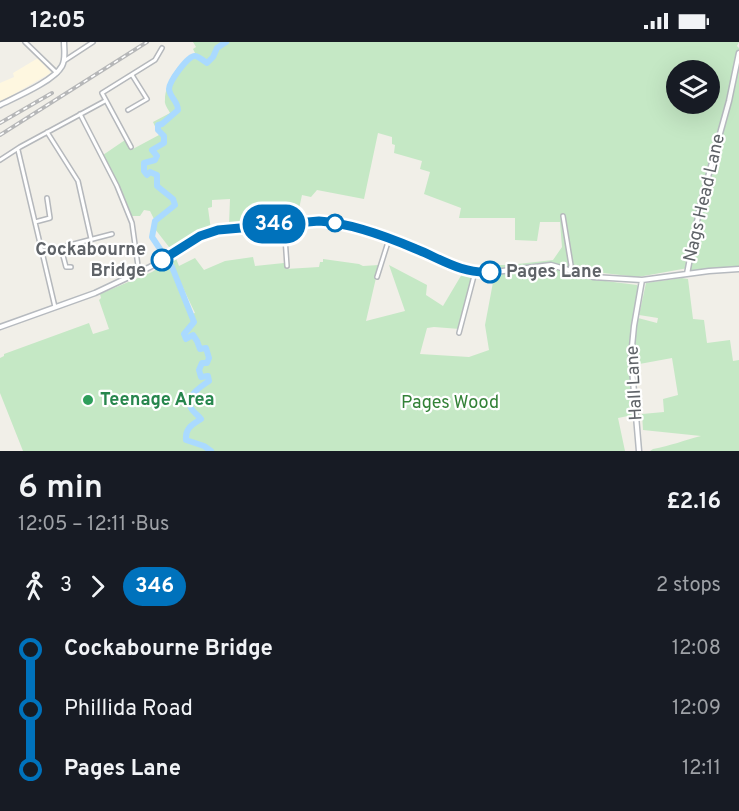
<!DOCTYPE html>
<meta charset="utf-8">
<style>
body{margin:0;font-family:Overpass,sans-serif;background:#242831;color:#f1f3f6;height:100vh;display:flex;flex-direction:column;font-size:22px;white-space:nowrap}
*{box-sizing:border-box;margin:0}
p{font-size:20px;color:#9ea1a6}
.icon{flex:none;width:33px;height:33px;fill:none;stroke:currentColor;stroke-width:2;stroke-linecap:round;stroke-linejoin:round}
.map{position:relative;height:409px;overflow:hidden}
.sheet{display:flex;flex-direction:column;background:#171b24;flex:1}
.sheet>*{flex:none}
.badge{padding:0 12px;border-radius:20px;font-size:21px;line-height:39px}
.buttons{position:absolute;left:666px;top:18px;display:grid;gap:12px}
.buttons a{display:grid;place-items:center;width:54px;height:54px;border-radius:50%;background:#171b24;box-shadow:0 6px 24px #0002;font-size:30px}
.map>.badge{position:absolute;translate:-50% -50%;box-shadow:0 0 0 3px #fff}
.legs{display:flex;align-items:center;gap:9px;height:66px;padding:0 18px;font-size:20px}
.legs p{margin-inline-start:auto}
.head{display:flex;align-items:center;justify-content:space-between;height:102px;padding:0 18px}
h1{font-size:33px;font-weight:600;line-height:45px}
ul{padding:0 18px;list-style:none}
li{display:flex;align-items:center;gap:21px;height:60px;font-size:22px}
li i{display:grid;place-items:center;width:9px;height:100%;margin:0 8px;background:currentColor}
li i::after{content:'';width:15px;height:15px;margin:-8px;border:4px solid;border-radius:50%;background:#171b24}
li p{margin-inline-start:auto}
li:first-child i{background:linear-gradient(#0000 50%,currentColor 0)}
li:last-child i{background:linear-gradient(currentColor 50%,#0000 0)}
.status{display:flex;justify-content:space-between;align-items:center;height:42px;padding:0 30px;background:#171b24;direction:ltr}
.status svg{height:16px;fill:currentColor}
.map>svg:first-child{display:block}
.commercial{fill:#fef7e0}
.green{fill:#c5e8c5;fill-rule:evenodd}
.lines{fill:none;stroke-linecap:round;stroke-linejoin:round}
.river{stroke:#aadaff;stroke-width:6}
.street-casing{stroke:#b5b8bc;stroke-width:6}
.secondary-casing{stroke:#b6babf;stroke-width:7}
.street{stroke:#fff;stroke-width:3}
.secondary{stroke:#fff;stroke-width:4}
.rail-casing{stroke:#b6b7b8;stroke-width:4}
.rail{stroke:#fff;stroke-width:1.5;stroke-dasharray:4.5;stroke-linecap:butt}
.line-1-casing{stroke:#fff;stroke-width:14}
.line-1{stroke:#0072bc;stroke-width:9}
.stop-1-dot{fill:#fff;stroke:#0072bc;stroke-width:3}
.leisure-dot{fill:#2e9e5b;stroke:#fff;stroke-width:2}
.labels{text-anchor:middle;dominant-baseline:central;stroke-width:4.5;stroke-linejoin:round;paint-order:stroke}
.street-label{font-size:18px;fill:#5f6368;stroke:#fff}
.stop-label{font-size:18px;font-weight:bold;fill:#5f6368;stroke:#fff;text-anchor:end}
.leisure-label{font-size:18px;font-weight:bold;fill:#27864d;stroke:#fff;text-anchor:start}
.park-label{font-size:18px;fill:#348238;stroke:#fff}
</style>
<div class="status"><b>12:05</b><svg viewBox="0 0 49 12"><path d="M0 12V9h3v3zM5 12V6h3v6zM10 12V3h3v9zM15 12V0h3v12zM26 1h20v11H26zM47 4h2v5h-2z"/></svg></div>
<div class="map">
<svg width="739" height="409" viewBox="0 0 739 409">
<rect width="100%" height="100%" fill="#f1efe8"/>
<path class="commercial" d="M38 16 51 31 0 60V41L14 35 13 31Z"/>
<path class="green" d="M193 0H739L737 4 739 6V228L687 232 688 226 638 235 577 228 574 235 637 243 639 247 630 303 629 322 633 373 618 376 625 409H23L0 351V316L4 314V312L89 281 93 292 109 287 99 258 101 256 100 252 152 230 168 220 191 272 195 271 175 229 169 205 155 187 156 181 150 169 144 168 140 174H130L124 154 103 113 125 98 131 108 159 93 153 80 170 71C168 67 164 62 165 58 165 40 179 19 195 11L193 7 196 5ZM676 28H710V62H676ZM378 91 392 95V102L395 103 394 111 422 119 420 127 430 130 424 152 461 166 459 176H515V198L537 199 540 180H560L562 205 553 218 509 223H489L494 235 485 283 489 308 469 315 420 312 427 286 434 285 460 287 474 234 462 232 443 264 426 253 427 243 389 223 405 269 366 279 379 223 363 224 359 222 323 217V220H320L319 225 286 227 284 221 255 224 253 215 225 219 204 228 195 216 179 224 175 214 188 206 186 199 211 188 208 166 212 165V158L230 157 229 183 296 180 302 153 311 155 317 148 364 157Z
M682 236 688 237 693 277 704 278 707 301 730 298 733 319 739 318V409H650L653 407C670 404 685 398 701 394L643 388 642 372 664 370 663 357 678 353 672 316 634 323 635 294 638 276 657 281 658 276 639 273 646 241Z"/>
<g class="lines">
<path class="river" d="M211 409 204 404 186 398C185 386 192 383 201 377 198 373 193 370 191 366 186 354 200 345 209 339L208 334 201 335 199 328 202 321H207L209 316 206 306 200 307 197 299 193 293 186 297 184 292 194 280 172 225 152 195 155 179 175 163 173 157 157 144V133L150 130 147 133 144 129V121L155 118 157 114 152 108 164 101V94L158 88V83L162 82 178 68C178 59 170 56 169 47 169 40 188 13 195 14 198 14 204 19 207 21L213 15 217 6 226 0"/>
<defs>
<path id="street" d="M25 0 57 31
M64 19 93 0
M128 68 147 57 132 33
M80 72 117 144 132 181 139 231
M47 90 78 139 91 197
M131 105 102 51 155 18 162 6
M18 108 55 265
M0 118 20 105 105 59
M563 174 571 223 570 228
M35 180 50 176 47 156
M284 181 287 224
M61 206 66 225H71
M43 210 112 192
M377 235 389 197
M459 291 475 230"/>
<path id="secondary" d="M0 63C16 55 54 39 62 24 66 17 64 8 64 0
M687 232 700 164 729 59 739 11
M0 285 95 251 150 225 209 190 229 186 252 184 319 179 333 181 402 201 460 227 475 230H495L551 223 593 235 642 238 709 229 739 227
M639 409 631 315 634 284 642 238"/>
</defs>
<use href="#street" class="street-casing"/>
<use href="#secondary" class="secondary-casing"/>
<use href="#street" class="street"/>
<use href="#secondary" class="secondary"/>
<defs>
<path id="rail" d="M0 81 52 51
M0 93 147 0"/>
</defs>
<use href="#rail" class="rail-casing"/>
<use href="#rail" class="rail"/>
</g>
<g class="lines">
<defs>
<path id="line-1" d="M162 218 200 194 218 188 319 179C349 181 388 195 416 207 441 217 462 232 490 230"/>
</defs>
<use href="#line-1" class="line-1-casing"/>
<use href="#line-1" class="line-1"/>
</g>
<g class="stop-1-dot">
<circle cx="335" cy="181" r="8"/>
<circle cx="162" cy="218" r="10"/>
<circle cx="490" cy="230" r="10"/>
</g>
<circle class="leisure-dot" cx="88" cy="358" r="6"/>
<g class="labels">
<g class="street-label">
<text transform="translate(705 156) rotate(-77)">Nags Head Lane</text>
<text transform="translate(635 341) rotate(-93)">Hall Lane</text>
</g>
<g class="stop-label">
<text x="146" y="208">Cockabourne<tspan x="146" dy="21">Bridge</tspan></text>
<text x="506" y="230" text-anchor="start">Pages Lane</text>
</g>
<g class="leisure-label">
<text x="100" y="358">Teenage Area</text>
</g>
<g class="park-label">
<text x="450" y="361">Pages Wood</text>
</g>
</g>
</svg>
<div class="buttons">
<a><svg class="icon" aria-label="layers" viewBox="0 0 24 24"><path d="M12 4l9 5-9 5-9-5zM3 14l9 5 9-5"/></svg></a>
</div>
<b class="badge" style="left:274px;top:182px;background:#0072bc;color:#fff">346</b>
</div>
<section class="sheet">
<div class="head"><div><h1>6 min</h1><p>12:05 – 12:11 · Bus</p></div><b>£2.16</b></div>
<div class="legs"><svg class="icon" aria-label="walk" viewBox="0 0 24 24"><circle cx="13" cy="4" r="2"/><path d="M13 8l-2 6 4 7M11 14l-3 7M7 12l3-4h3l4 4"/></svg>3<svg class="icon" aria-label="forward" viewBox="0 0 24 24"><path d="M9 5l7 7-7 7"/></svg><b class="badge" style="background:#0072bc;color:#fff">346</b><p>2 stops</p></div>
<ul>
<li><i style="color:#0072bc"></i><b>Cockabourne Bridge</b><p>12:08</p></li>
<li><i style="color:#0072bc"></i><span>Phillida Road</span><p>12:09</p></li>
<li><i style="color:#0072bc"></i><b>Pages Lane</b><p>12:11</p></li>
</ul>
</section>
